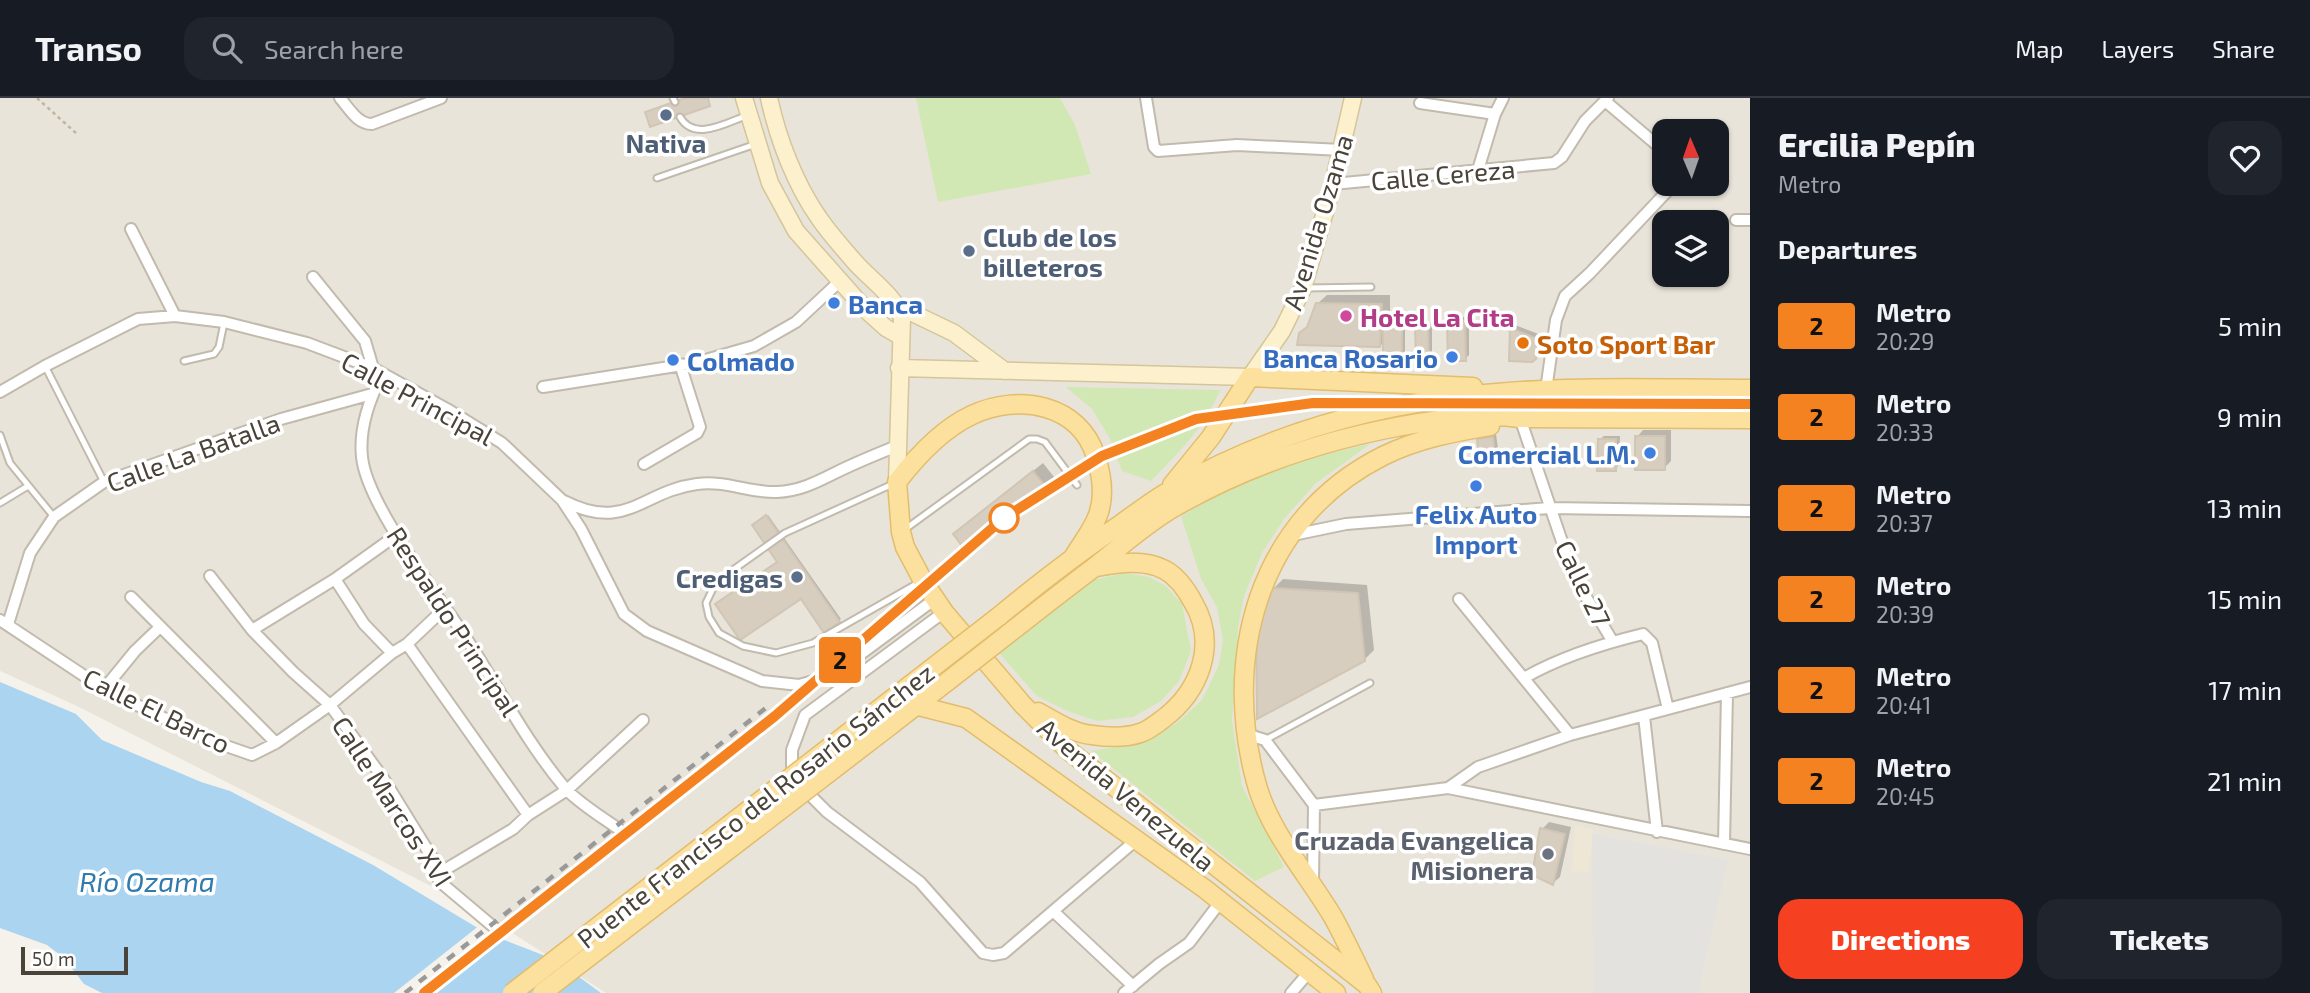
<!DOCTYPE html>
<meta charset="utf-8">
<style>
body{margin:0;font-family:"Exo 2",sans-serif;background:#20242c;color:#f1f3f6;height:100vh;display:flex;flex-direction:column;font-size:26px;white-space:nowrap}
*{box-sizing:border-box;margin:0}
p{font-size:23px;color:#9ea1a6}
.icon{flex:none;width:38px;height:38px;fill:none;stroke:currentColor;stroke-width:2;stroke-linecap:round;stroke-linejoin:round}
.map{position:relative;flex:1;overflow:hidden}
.drawer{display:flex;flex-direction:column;background:#171b24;width:560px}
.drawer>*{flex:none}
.badge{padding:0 14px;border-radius:5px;font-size:24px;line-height:46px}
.needle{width:46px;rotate:358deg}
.tools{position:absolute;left:1652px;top:21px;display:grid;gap:14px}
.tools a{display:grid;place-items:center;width:77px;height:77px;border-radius:14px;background:#171b24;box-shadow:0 2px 5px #0004;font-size:35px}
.scale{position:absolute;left:21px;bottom:18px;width:107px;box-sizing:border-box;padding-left:7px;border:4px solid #494339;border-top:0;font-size:19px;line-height:24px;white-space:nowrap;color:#494339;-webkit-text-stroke:5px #fff;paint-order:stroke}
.map>.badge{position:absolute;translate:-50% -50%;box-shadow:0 0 0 4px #fff}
h2{padding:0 28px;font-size:26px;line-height:63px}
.round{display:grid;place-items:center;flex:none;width:74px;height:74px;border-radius:21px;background:#20242c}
.headline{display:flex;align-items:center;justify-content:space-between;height:119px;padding:0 28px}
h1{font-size:33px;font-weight:800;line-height:52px}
.cta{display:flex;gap:14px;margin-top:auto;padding:14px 28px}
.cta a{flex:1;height:80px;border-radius:21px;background:#f54022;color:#fff;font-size:28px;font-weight:800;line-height:80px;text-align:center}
.cta a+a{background:#20242c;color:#f1f3f6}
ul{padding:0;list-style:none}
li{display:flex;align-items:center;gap:21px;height:91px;padding:0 28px}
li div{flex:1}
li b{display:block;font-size:26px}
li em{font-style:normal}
li .badge{min-width:77px;font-weight:700;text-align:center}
header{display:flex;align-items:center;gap:42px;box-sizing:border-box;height:98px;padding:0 35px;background:#171b24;border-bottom:2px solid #363941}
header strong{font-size:33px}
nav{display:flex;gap:38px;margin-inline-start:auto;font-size:24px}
.search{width:490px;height:63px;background:#20242c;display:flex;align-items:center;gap:18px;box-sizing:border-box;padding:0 24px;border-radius:21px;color:#9ea1a6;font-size:26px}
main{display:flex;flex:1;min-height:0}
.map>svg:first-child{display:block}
.residential{fill:#e9e4d9;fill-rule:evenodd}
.education{fill:#eee7d5}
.green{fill:#d1e8b5}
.parking{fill:#e4e2df}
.water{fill:#aad4ef}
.pier{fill:#f5f2eb}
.shadow{fill:#0003}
.building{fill:#d7cec0;stroke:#d1c5b4;stroke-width:2}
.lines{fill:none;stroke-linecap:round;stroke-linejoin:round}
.lane-casing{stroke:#c1baad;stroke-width:9}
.street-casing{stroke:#c1baad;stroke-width:14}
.secondary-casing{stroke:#d4c59b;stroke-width:19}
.primary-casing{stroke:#e2bd6c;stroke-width:21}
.path{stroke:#c2b59f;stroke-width:2.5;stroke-dasharray:3.5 3.5;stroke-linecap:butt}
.lane{stroke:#fff;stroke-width:5}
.street{stroke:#fff;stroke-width:10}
.secondary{stroke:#fdf1cd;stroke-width:16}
.primary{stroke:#fce09d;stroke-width:18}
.rail{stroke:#999;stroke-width:4.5;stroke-dasharray:9 9;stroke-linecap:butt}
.primary-bridge-casing{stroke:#e2bd6c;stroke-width:21;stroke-linecap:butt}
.primary-bridge{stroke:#fce09d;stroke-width:18}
.line-casing{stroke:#fff;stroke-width:16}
.line{stroke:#f58220;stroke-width:10}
.service-dot{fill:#5c6f8a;stroke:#fff;stroke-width:2.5}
.shop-dot{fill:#3f7fe0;stroke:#fff;stroke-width:2.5}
.hotel-dot{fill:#d1479c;stroke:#fff;stroke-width:2.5}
.food-dot{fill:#e8710a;stroke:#fff;stroke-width:2.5}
.stop-dot{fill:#fff;stroke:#f58220;stroke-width:3.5}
.worship-dot{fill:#6b7280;stroke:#fff;stroke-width:2.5}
.labels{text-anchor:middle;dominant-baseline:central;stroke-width:7;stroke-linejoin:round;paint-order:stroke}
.service-label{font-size:26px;font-weight:bold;fill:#4e5e75;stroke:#fff}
.street-label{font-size:26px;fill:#494339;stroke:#fff}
.shop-label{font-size:26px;font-weight:bold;fill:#366cbe;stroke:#fff;text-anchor:start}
.hotel-label{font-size:26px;font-weight:bold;fill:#b23c85;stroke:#fff;text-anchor:start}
.food-label{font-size:26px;font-weight:bold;fill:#c56008;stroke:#fff;text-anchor:start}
.worship-label{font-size:26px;font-weight:bold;fill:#5b616d;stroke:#fff;text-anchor:end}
.water-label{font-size:28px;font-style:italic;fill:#317aac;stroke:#fff}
</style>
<header>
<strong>Transo</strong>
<div class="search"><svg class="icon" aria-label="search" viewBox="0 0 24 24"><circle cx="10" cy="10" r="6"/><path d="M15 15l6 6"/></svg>Search here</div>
<nav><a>Map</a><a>Layers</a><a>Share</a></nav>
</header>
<main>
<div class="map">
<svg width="1750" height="895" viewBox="0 0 1750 895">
<rect width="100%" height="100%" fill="#f5f2eb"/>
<path class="residential" d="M0 0H1750V895H606L470 808 77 608 0 573ZM1664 33H1717V86H1664ZM1664 124H1717V177H1664Z"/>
<path class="education" d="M1575 728 1593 731 1589 774 1572 773Z"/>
<path class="green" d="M916 0H1060L1075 27 1091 76 938 104Z
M1066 289 1220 292C1206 328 1178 355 1151 383L1122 373 1109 339 1092 311Z
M1370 346 1315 386 1284 421 1262 455 1244 498 1238 529 1232 622 1242 688 1284 769 1255 783 1091 653 1127 647 1153 639 1177 625 1202 602 1219 567 1223 542 1217 509 1201 481 1181 418C1200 407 1219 396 1239 386 1280 366 1326 356 1370 346Z
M1125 475 1149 479 1166 488 1182 506 1191 553 1179 583 1161 603 1133 619 1097 623 1067 613 1037 598 999 555 1093 482Z"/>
<path class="parking" d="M1592 736 1728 762 1698 895H1593Z"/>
<path class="water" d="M0 584 76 616 102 642 201 684 230 693 373 767 486 835 543 857 571 873 601 895H102L84 886 64 860 47 847 0 830Z"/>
<path class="pier" d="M480 827 506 839 434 895H394Z"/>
<path class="shadow" d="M1327 197H1390V220H1405V256L1401 261 1385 243 1380 248 1310 227 1317 206Z
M1453 219H1469V257L1465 261 1449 223Z
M1432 224V257L1428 261 1417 229 1421 225Z
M1515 227 1541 237 1539 255 1534 260 1511 231Z
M1643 332H1671V363L1664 370 1637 339Z
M1496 336 1499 358 1495 362 1479 342 1483 337Z
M1604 338H1620L1619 367 1615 371 1599 342Z
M1043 365 1058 384 1049 393 955 436Z
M768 417 841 521 825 532 755 426Z
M1283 481 1367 487 1374 552 1364 562 1273 491Z
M1549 724 1571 729 1560 779 1553 785 1542 731Z"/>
<path class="building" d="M685 0H708L710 8 650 29 645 14Z
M1316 205 1382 206 1380 249 1297 247 1299 235 1307 229Z
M1447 223H1465L1466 263H1448Z
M1383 224H1402V262H1383Z
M1415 228H1428L1429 263H1416Z
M1510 230 1538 241 1536 261 1532 264 1509 263Z
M1635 338H1665V372H1635Z
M1493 339 1496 364 1480 366 1477 341Z
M1598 341H1616V373H1597Z
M1033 373 1050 394 969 457 953 436Z
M766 417 840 524 824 535 801 501 740 542 715 506 777 464 752 427Z
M1272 490 1358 495 1365 563 1257 621 1256 534Z
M1540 730 1565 736 1553 787 1532 777Z"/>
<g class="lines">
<defs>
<path id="lane" d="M673 0 675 4
M680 19C694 44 726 25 748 17
M657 80 756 46
M1306 190 1371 189
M184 263 214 256 219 249 224 225
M45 268 104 384
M0 337 10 365 54 419
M895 385 785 435 716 484 706 505 709 519 719 535 743 548 776 555 813 545 920 484
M0 405 28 388
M904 432 1029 341H1037L1045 344 1077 387
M1265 642 1370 585"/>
<path id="street" d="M340 0C349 10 357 26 372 26L441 0
M1146 0 1154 49 1158 53 1237 47 1342 52
M1605 3 1664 53
M1420 5 1495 16
M1478 72 1495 16 1503 0
M1333 86 1554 65 1562 59 1585 23 1608 0
M1704 86 1708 89
M1736 122H1750
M131 131 175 218
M313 179 365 243 373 270
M382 277C369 302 359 331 362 359 367 408 440 499 468 543 500 592 527 645 565 690 579 706 607 722 624 735
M543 289 695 265 754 248 796 224 840 183
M1546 292 1556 222 1565 198 1590 175 1674 86
M0 294 45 268 138 221 175 218 224 224 307 245 373 270 447 311 502 345 562 402 581 431 624 516 647 533 762 583 799 587 831 578 935 501
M1520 320 1574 479 1613 544
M644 366 697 335 700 329 680 266
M564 403C626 435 642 393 697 386 725 382 749 395 777 394 800 393 817 384 837 374 857 364 877 356 897 348
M1293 437 1346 426 1549 410 1750 413
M210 478 252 532 293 574 330 607 383 680 441 774 439 783 496 831
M335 481 364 526 392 555
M131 499 276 645
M1459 501 1570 637
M944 514 805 617 792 652V668L806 693 827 714 920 784 983 855 993 857 1004 855 1135 743
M0 522 104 591 209 642 252 657 276 645 330 607 392 555 407 546 445 510
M8 526 30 455 54 419 104 384 281 321 372 296
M252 532 335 481 398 436
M407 546 528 717
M1524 580C1560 559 1602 546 1643 536L1652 545 1668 611
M104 591 135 553 159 530
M1644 618 1657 734
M1246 636 1265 642 1314 707 1448 690 1750 751
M1448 690 1478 669 1570 637 1750 589
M1724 746 1727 595
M441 774 513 731 528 717 567 692 643 622
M1313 785 1314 707
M1053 813 1133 888
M1124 895 1159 866 1189 845 1221 803
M1291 895 1310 873"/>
<path id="secondary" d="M744 0 770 85 796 133 866 212 886 230 900 238
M769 0C778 41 795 86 819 120 829 135 842 149 853 162 869 181 894 196 902 220L897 384
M898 208 954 235 1005 273
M899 270 1250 279 1282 233 1303 190 1333 86 1353 0"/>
<path id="primary" d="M1172 387 1211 339 1250 279 1473 289
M1074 458C1082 445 1093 431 1098 417 1105 398 1102 378 1096 359 1080 306 1019 295 972 317 942 331 917 358 897 384L901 434 905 449 923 483 944 514 1023 607 1068 652 1367 887 1372 895
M998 519C1038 486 1078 455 1121 426 1136 415 1152 403 1169 393 1263 339 1367 308 1475 297 1566 287 1659 291 1750 291
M1008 536C1036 514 1064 492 1092 471 1119 450 1144 427 1173 410 1249 366 1333 339 1419 325 1452 320 1487 315 1520 320L1750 321
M915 607 966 620 1205 791 1336 895
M1038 614C1055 623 1072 635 1092 637 1106 639 1126 640 1140 635 1148 633 1156 626 1163 621 1200 593 1218 546 1193 504 1186 491 1178 479 1165 472 1144 461 1119 465 1097 469
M891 627 948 583
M1364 881C1354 860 1344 839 1333 819 1308 777 1273 738 1258 691 1220 562 1257 421 1383 358 1417 341 1454 334 1490 328"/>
</defs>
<use href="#lane" class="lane-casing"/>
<use href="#street" class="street-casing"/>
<use href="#secondary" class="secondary-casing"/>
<use href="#primary" class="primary-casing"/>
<path class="path" d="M37 0 77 36"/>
<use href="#lane" class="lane"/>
<use href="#street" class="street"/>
<use href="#secondary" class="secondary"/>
<use href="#primary" class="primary"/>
<path class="rail" d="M405 895 767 609
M424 895 775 618"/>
<defs>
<path id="primary-bridge" d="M948 583 1008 536
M512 895 998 519
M542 895 891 627"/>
</defs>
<use href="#primary-bridge" class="primary-bridge-casing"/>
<use href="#primary-bridge" class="primary-bridge"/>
</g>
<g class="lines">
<defs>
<path id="line" d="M424 895 775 618 1004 420 1102 358 1196 321 1313 305 1750 306"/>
</defs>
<use href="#line" class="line-casing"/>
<use href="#line" class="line"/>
</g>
<g class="service-dot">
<circle cx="666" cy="17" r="7"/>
<circle cx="969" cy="153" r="7"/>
<circle cx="797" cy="479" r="7"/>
</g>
<g class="shop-dot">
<circle cx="834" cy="205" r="7"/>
<circle cx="1452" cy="259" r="7"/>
<circle cx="673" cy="262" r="7"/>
<circle cx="1650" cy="355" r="7"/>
<circle cx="1476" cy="388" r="7"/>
</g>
<circle class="hotel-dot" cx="1346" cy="218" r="7"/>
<circle class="food-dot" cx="1523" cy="245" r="7"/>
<circle class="stop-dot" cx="1004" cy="420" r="14"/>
<circle class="worship-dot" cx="1548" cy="756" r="7"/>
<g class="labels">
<g class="service-label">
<text x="666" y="44">Nativa</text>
<text x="983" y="138" text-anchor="start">Club de los<tspan x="983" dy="30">billeteros</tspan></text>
<text x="783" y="479" text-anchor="end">Credigas</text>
</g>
<g class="street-label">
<text transform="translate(1443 76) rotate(-5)">Calle Cereza</text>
<text transform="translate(1317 124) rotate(-73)">Avenida Ozama</text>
<text transform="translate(418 300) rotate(28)">Calle Principal</text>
<text transform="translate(193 354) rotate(-20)">Calle La Batalla</text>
<text transform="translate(1584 485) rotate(64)">Calle 27</text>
<text transform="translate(454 523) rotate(57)">Respaldo Principal</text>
<text transform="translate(157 612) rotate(26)">Calle El Barco</text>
<text transform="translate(1127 696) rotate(40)">Avenida Venezuela</text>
<text transform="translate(393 703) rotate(57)">Calle Marcos XVI</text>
<text transform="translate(755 707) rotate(-38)">Puente Francisco del Rosario Sánchez</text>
</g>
<g class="shop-label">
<text x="848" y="205">Banca</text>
<text x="1438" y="259" text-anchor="end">Banca Rosario</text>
<text x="687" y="262">Colmado</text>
<text x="1636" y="355" text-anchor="end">Comercial L.M.</text>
<text x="1476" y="415" text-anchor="middle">Felix Auto<tspan x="1476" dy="30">Import</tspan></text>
</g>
<g class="hotel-label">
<text x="1360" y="218">Hotel La Cita</text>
</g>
<g class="food-label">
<text x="1537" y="245">Soto Sport Bar</text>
</g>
<g class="worship-label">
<text x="1534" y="741">Cruzada Evangelica<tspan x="1534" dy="30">Misionera</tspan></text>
</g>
<g class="water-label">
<text x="147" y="783">Río Ozama</text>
</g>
</g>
</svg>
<div class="tools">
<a><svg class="needle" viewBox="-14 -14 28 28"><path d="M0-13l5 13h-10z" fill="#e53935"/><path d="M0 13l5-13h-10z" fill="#9ea1a6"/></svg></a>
<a><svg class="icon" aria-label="layers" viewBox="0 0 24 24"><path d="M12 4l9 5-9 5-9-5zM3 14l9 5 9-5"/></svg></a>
</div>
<div class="scale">50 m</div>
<b class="badge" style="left:840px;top:562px;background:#f58220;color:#111">2</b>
</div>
<section class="drawer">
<div class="headline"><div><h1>Ercilia Pepín</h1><p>Metro</p></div><a class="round"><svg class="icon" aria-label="heart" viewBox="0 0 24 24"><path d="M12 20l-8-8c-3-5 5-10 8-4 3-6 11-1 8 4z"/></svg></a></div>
<h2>Departures</h2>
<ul>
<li><span class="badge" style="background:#f58220;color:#111">2</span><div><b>Metro</b><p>20:29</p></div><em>5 min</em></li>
<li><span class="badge" style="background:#f58220;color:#111">2</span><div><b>Metro</b><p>20:33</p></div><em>9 min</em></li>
<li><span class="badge" style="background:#f58220;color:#111">2</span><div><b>Metro</b><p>20:37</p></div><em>13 min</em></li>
<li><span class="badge" style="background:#f58220;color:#111">2</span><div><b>Metro</b><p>20:39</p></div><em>15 min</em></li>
<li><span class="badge" style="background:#f58220;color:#111">2</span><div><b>Metro</b><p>20:41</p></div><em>17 min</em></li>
<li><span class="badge" style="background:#f58220;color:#111">2</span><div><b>Metro</b><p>20:45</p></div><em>21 min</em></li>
</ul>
<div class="cta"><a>Directions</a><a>Tickets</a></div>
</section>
</main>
